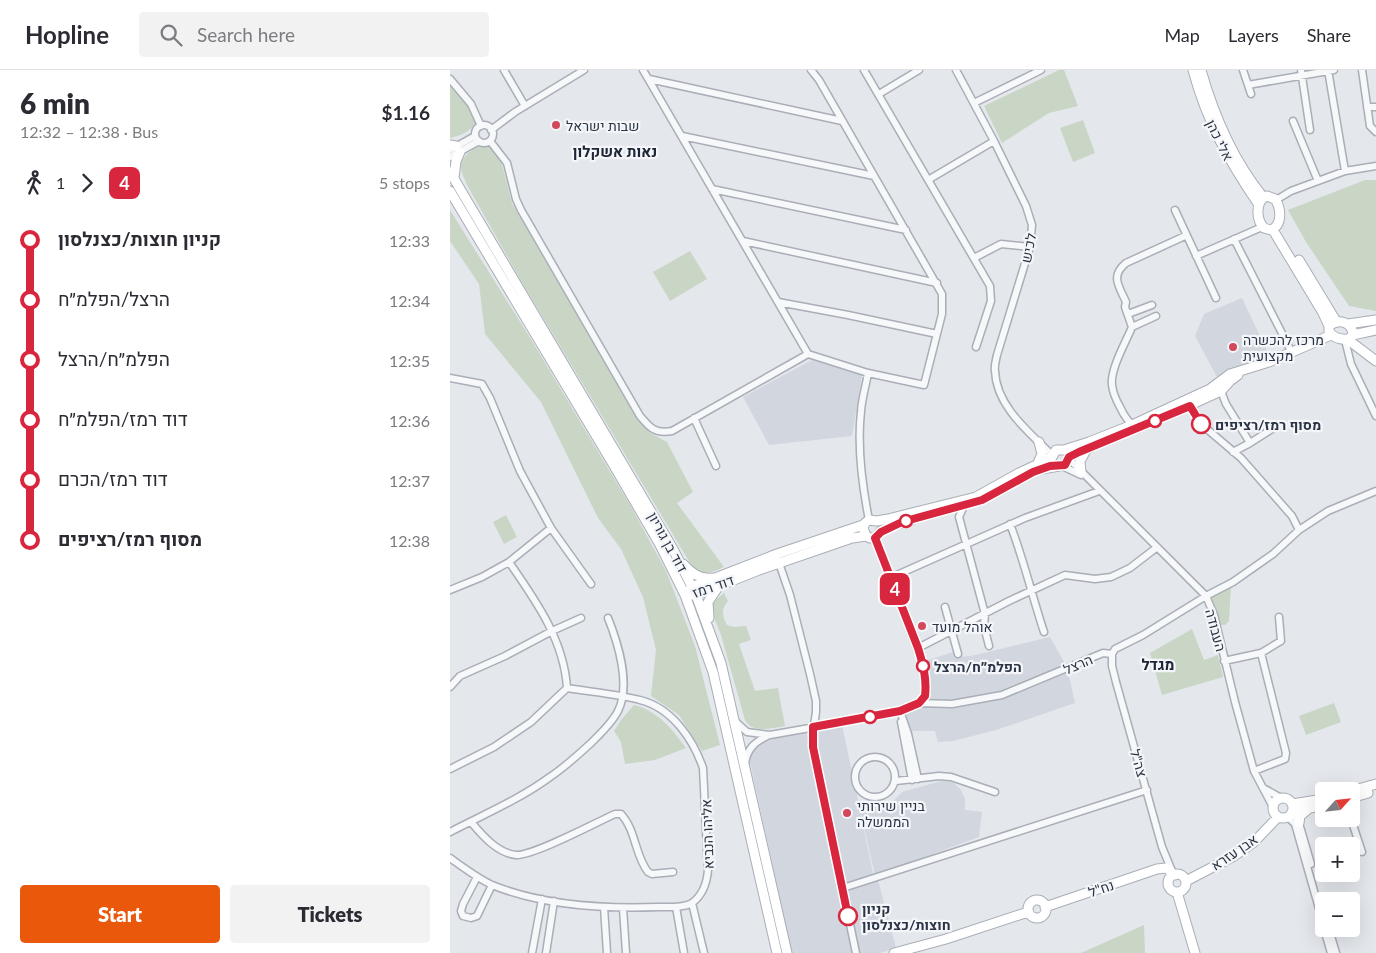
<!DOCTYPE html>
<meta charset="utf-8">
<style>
body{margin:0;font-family:Lato,Heebo,sans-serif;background:#f2f2f3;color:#2b2b33;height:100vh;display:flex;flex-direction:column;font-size:19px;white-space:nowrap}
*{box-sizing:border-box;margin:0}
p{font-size:16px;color:#7c7c81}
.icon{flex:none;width:28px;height:28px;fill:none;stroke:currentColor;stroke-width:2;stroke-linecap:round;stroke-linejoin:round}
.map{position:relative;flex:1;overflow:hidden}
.details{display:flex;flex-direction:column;background:#fff;width:450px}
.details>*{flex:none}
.badge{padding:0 10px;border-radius:8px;font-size:18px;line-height:32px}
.needle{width:32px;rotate:63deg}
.fabs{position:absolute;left:865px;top:712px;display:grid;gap:10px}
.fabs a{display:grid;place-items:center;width:45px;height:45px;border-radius:5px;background:#fff;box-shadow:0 5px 20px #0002;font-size:25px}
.map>.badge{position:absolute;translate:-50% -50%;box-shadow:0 0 0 2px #fff}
.legs{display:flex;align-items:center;gap:8px;height:55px;padding:0 20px;font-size:16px}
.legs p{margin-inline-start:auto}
.headline{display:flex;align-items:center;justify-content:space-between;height:85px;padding:0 20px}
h1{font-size:28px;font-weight:800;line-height:38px}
.action{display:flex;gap:10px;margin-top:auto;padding:10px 20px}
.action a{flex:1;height:58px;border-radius:5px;background:#ea580c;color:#fff;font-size:20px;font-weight:800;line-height:58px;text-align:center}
.action a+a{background:#f2f2f3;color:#2b2b33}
ul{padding:0 20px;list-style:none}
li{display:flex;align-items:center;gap:18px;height:60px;font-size:19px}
li i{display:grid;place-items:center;width:8px;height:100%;margin:0 6px;background:currentColor}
li i::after{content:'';width:12px;height:12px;margin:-6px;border:4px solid;border-radius:50%;background:#fff}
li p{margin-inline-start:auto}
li:first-child i{background:linear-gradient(#0000 50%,currentColor 0)}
li:last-child i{background:linear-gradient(currentColor 50%,#0000 0)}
header{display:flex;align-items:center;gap:30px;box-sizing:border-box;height:70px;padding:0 25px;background:#fff;border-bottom:1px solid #e1e1e2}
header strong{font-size:24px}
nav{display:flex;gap:28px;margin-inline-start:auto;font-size:18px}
.search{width:350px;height:45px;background:#f2f2f3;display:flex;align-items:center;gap:12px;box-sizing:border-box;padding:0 18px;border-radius:5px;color:#7c7c81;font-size:19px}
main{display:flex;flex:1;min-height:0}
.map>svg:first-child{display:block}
.built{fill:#d2d6de}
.green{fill:#c9d6c5}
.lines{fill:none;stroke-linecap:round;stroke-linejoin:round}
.street-casing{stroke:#a9aeb7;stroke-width:9}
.secondary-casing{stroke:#a9aeb7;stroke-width:11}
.street{stroke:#f7f8fa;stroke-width:6}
.secondary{stroke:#fff;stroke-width:9}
.line-1-casing{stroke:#fff;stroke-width:11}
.line-1{stroke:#d7263d;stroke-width:8}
.poi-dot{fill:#d1495b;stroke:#f4f6f9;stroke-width:2}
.stop-1-dot{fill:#fff;stroke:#d7263d;stroke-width:2.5}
.labels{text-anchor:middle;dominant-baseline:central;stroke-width:4.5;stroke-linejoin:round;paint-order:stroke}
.poi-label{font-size:14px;fill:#2b3445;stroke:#f4f6f9;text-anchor:start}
.street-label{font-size:14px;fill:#2b3445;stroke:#f4f6f9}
.stop-label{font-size:14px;font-weight:bold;fill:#2b3445;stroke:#f4f6f9;text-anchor:start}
.neighbourhood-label{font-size:15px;font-weight:bold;fill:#1d2536;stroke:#f4f6f9}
</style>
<header>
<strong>Hopline</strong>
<div class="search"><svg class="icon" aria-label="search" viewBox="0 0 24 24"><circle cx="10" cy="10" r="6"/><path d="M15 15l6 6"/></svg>Search here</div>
<nav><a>Map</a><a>Layers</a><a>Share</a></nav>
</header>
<main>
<section class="details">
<div class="headline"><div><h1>6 min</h1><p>12:32 – 12:38 · Bus</p></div><b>$1.16</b></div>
<div class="legs"><svg class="icon" aria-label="walk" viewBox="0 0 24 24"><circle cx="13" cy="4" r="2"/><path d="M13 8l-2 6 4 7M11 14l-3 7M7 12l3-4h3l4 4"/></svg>1<svg class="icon" aria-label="forward" viewBox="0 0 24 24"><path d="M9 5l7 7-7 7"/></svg><b class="badge" style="background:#d7263d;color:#fff">4</b><p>5 stops</p></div>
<ul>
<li><i style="color:#d7263d"></i><b>קניון חוצות/כצנלסון</b><p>12:33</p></li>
<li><i style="color:#d7263d"></i><span>הרצל/הפלמ״ח</span><p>12:34</p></li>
<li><i style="color:#d7263d"></i><span>הפלמ״ח/הרצל</span><p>12:35</p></li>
<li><i style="color:#d7263d"></i><span>דוד רמז/הפלמ״ח</span><p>12:36</p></li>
<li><i style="color:#d7263d"></i><span>דוד רמז/הכרם</span><p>12:37</p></li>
<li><i style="color:#d7263d"></i><b>מסוף רמז/רציפים</b><p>12:38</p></li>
</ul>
<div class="action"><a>Start</a><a>Tickets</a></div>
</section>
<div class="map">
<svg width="926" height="883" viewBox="0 0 926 883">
<rect width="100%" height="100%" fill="#e4e7ec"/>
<path class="built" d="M792 228 820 287 767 307 745 266 754 244Z
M362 290 412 305 402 366 319 375 293 327Z
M600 567 617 597 625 633 546 660 503 671 488 672 485 661H459L455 638 475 631 478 613 476 591 503 582 506 587 521 586Z
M392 655 409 735 421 737H433L443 731 452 722 495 710 504 713 511 720 515 729V740L532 742 529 767 425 805 409 736 423 804 428 810 446 878 430 883H342L299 688 301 680 313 670Z"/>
<path class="green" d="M609 0H614L628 36 599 43 552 73 534 36Z
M0 16C12 27 22 36 26 52 21 61 10 66 0 68Z
M633 50 645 83 623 92 610 58Z
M39 73 50 87 62 133 184 344 200 363 217 372 243 422 227 433 274 497C262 502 255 507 243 498L70 209 17 115C15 109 10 102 11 95 13 83 28 76 39 73Z
M915 110H926V241L899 236 856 172 838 140Z
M0 140 79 266 180 435 216 501 245 576 270 675 252 681 229 645 201 626 206 580 193 527 171 479 148 448 91 332 35 264 29 214 0 171Z
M240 181 257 209 220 231 203 202Z
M56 445 67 467 54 474 43 452Z
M781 515 779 551 775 555H768L759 527Z
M274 523 278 531C271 539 272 546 277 555L284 557 296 556 301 570 289 574 305 621 328 618 335 656C321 658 303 664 295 650L271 565 262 542 263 532Z
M742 559 754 590 768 585 773 607 712 625 700 583Z
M884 633 891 652 856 665 849 646Z
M184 635C208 641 222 659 236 678L205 690 175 694 171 672 164 661 171 650Z
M694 855 695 883H631Z"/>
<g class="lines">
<defs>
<path id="street" d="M54 0 75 36
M193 0 358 284
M414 0 540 216 541 231 526 277
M506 0 544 71 576 136 582 155 580 177 547 285C546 290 544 296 545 301 546 336 579 362 602 385
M793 0 801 24
M851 0 860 60
M878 0 895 101
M912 0 920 56 926 62
M0 9 21 34 31 56
M199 9 392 51
M798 15 884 0
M429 24 469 0
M524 33 591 0
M917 37H926
M843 51 868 111
M25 64a9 9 0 1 1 18 0a9 9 0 1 1-18 0Z
M41 60 65 42 134 0
M232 66 424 106
M40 71 57 93 66 129 71 140 190 346C200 358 205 364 222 361L358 284 418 303 474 315 492 244V224L369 10 361 0
M0 80 25 66
M0 87 29 71
M478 110 544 71
M262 119 456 160
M826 130 841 121 895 101 926 96
M725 140 766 228
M784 169 842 283
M293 171 487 213
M746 186 812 157
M524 188 551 174 580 177
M328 232 398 245 487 264
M678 244 702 235
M682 257 706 246
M895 270 901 294 926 346
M418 303C416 315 412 328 411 341 407 377 412 415 419 450
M0 308 32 314 40 328 70 401 101 458 141 514
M771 321 776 334 800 373 783 382
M738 331 751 354 791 388 842 446 849 460
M244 348 266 396
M687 359C679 353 674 346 670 337 666 330 663 323 662 315 660 299 676 272 682 257L675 237 676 232C669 216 660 206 676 193L735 166
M800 373 822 359
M619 389 756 526 764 545 785 632 804 701 823 737
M612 396 631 405
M514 436 509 447 535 544 534 556 539 576
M560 454C574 490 582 526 594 562
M425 468 473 594C476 609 480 621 469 633
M328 490 340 525 360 604 366 631V642L362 669 363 677 406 883
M440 508 575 448 649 421
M0 520 32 507 59 492 101 458
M495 537 508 584
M468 578 559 531 615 505 645 509 661 507 680 498 706 478
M662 584 665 579 693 565 756 526 783 512 823 484 849 460 878 441 926 421
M662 584V596L666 612 712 777 722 801
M774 591 811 583 831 571 829 547
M0 617 10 606 55 586 102 561 131 548
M450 641 458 664 468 709
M286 652 297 662 320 665 433 645 450 641 469 633 502 634 552 625 653 583 662 584
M451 652 462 710
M405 707a20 20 0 1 1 40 0a20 20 0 1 1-40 0Z
M295 694C297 678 305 672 319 665
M0 699 44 677 81 652 117 618C114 570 86 531 59 492
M804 701 835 689 836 683 811 583
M446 711 489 706 501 707 545 722
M815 719 831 728
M842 742 849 753 861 794
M838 747 845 754 874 856
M901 749 912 782
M21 752C32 765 47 783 66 785 83 786 145 753 165 744H171C186 760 185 786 198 802L202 804 223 802
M0 762C33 745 70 729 100 707 115 697 128 685 141 673 150 664 162 653 168 641 181 615 168 573 158 548
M0 788C14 798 27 808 42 815 94 836 153 839 208 837 218 837 234 838 242 833 253 825 257 812 258 800L253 698C243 669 222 638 190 630 167 624 141 622 117 618
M27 807 13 834 11 841 13 846 21 848 27 846 42 815
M393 818 697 720
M242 833 254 883
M154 837 157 883
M226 837 234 883
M173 838 176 883
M874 859 881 883
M879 859 886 883
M82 883 92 829
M96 883 104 831"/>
<path id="secondary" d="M743 0C757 52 779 91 809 135
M751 0C764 46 783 90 813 127
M0 75 6 76
M0 102 223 479 246 525 271 593 337 883
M4 108 6 91 10 82
M0 121 163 394 209 473 235 525 263 602 327 883
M817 126 825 129C831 138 833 155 821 160L814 158C806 150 805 130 817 126Z
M823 160 873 243 879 256V262C884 268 891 270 899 269L903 265C902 252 889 248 879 256
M849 190 886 251
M898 254 926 250
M903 265 926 260
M897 269 926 291
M727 341 771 321 780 311 788 305
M619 387 641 377
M587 395 592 384 589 372
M586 400 615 395 619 387
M631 402 630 391 636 380
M416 466 413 458 415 453 419 450 427 451 438 449 526 427 569 403 595 391 602 387 606 380H614L639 372 682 355 760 319 780 304 819 292 881 265
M233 494C241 503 250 510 262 508
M239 521 242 517 327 484 413 455
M241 525H246L309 500 402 468 416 466 420 468H425L431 461 444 455 461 450
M259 548 258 532 268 517
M901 721 926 714
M901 728 918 723
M823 738a10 10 0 1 1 20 0a10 10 0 1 1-20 0Z
M842 734 874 729
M843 741 871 736
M849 753 850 746 858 739
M718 813a9 9 0 1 1 18 0a9 9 0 1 1-18 0Z
M736 811 784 786 804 772 828 747
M727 822 745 883
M578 839a9 9 0 1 1 18 0a9 9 0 1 1-18 0Z
M595 837 707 799 716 798 725 805
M444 883 496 869 578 842"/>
</defs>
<use href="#street" class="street-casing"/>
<use href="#secondary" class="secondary-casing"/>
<use href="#street" class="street"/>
<use href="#secondary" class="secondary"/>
</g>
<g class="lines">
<defs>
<path id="line-1" d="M398 846 363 677V657L450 641 469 633 475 626C477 609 473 594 468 578L425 468 431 462 452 452 532 430 583 402 600 396 615 395 619 387 629 382 740 336 751 354"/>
</defs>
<use href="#line-1" class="line-1-casing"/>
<use href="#line-1" class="line-1"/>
</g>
<g class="poi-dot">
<circle cx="106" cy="55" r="5"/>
<circle cx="783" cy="277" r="5"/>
<circle cx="472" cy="556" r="5"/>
<circle cx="397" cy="743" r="5"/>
</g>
<g class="stop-1-dot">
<circle cx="705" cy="351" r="6"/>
<circle cx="751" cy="354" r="9"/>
<circle cx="456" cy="451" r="6"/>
<circle cx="473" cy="596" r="6"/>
<circle cx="420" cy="647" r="6"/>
<circle cx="398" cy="846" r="9"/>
</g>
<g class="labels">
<g class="poi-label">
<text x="116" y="55">שבות ישראל</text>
<text x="793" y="269">מרכז להכשרה<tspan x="793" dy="16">מקצועית</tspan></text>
<text x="482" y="556">אוהל מועד</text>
<text x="407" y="735">בניין שירותי<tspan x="407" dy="16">הממשלה</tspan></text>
</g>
<g class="street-label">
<text transform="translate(770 70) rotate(64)">אלי כהן</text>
<text transform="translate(578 178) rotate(-79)">לכיש</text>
<text transform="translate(218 472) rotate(61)">דוד בן גוריון</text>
<text transform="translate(263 516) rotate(-19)">דוד רמז</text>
<text transform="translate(766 560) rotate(75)">העבודה</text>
<text transform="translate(628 594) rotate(-23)">הרצל</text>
<text transform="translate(689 693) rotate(74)">צה"ל</text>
<text transform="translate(257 764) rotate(-92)">אליהו הנביא</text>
<text transform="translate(784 782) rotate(-34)">אבן עזרא</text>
<text transform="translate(651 818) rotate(-19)">נח"ל</text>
</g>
<g class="stop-label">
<text x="765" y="354">מסוף רמז/רציפים</text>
<text x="484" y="596">הפלמ״ח/הרצל</text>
<text x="412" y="838">קניון<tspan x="412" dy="16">חוצות/כצנלסון</tspan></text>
</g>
<g class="neighbourhood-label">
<text x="165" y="81">נאות אשקלון</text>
<text x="708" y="594">מגדל</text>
</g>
</g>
</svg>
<div class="fabs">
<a><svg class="needle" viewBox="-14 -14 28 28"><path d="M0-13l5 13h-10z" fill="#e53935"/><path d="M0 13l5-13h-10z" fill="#7c7c81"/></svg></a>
<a>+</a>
<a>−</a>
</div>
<b class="badge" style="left:445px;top:519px;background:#d7263d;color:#fff">4</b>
</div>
</main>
